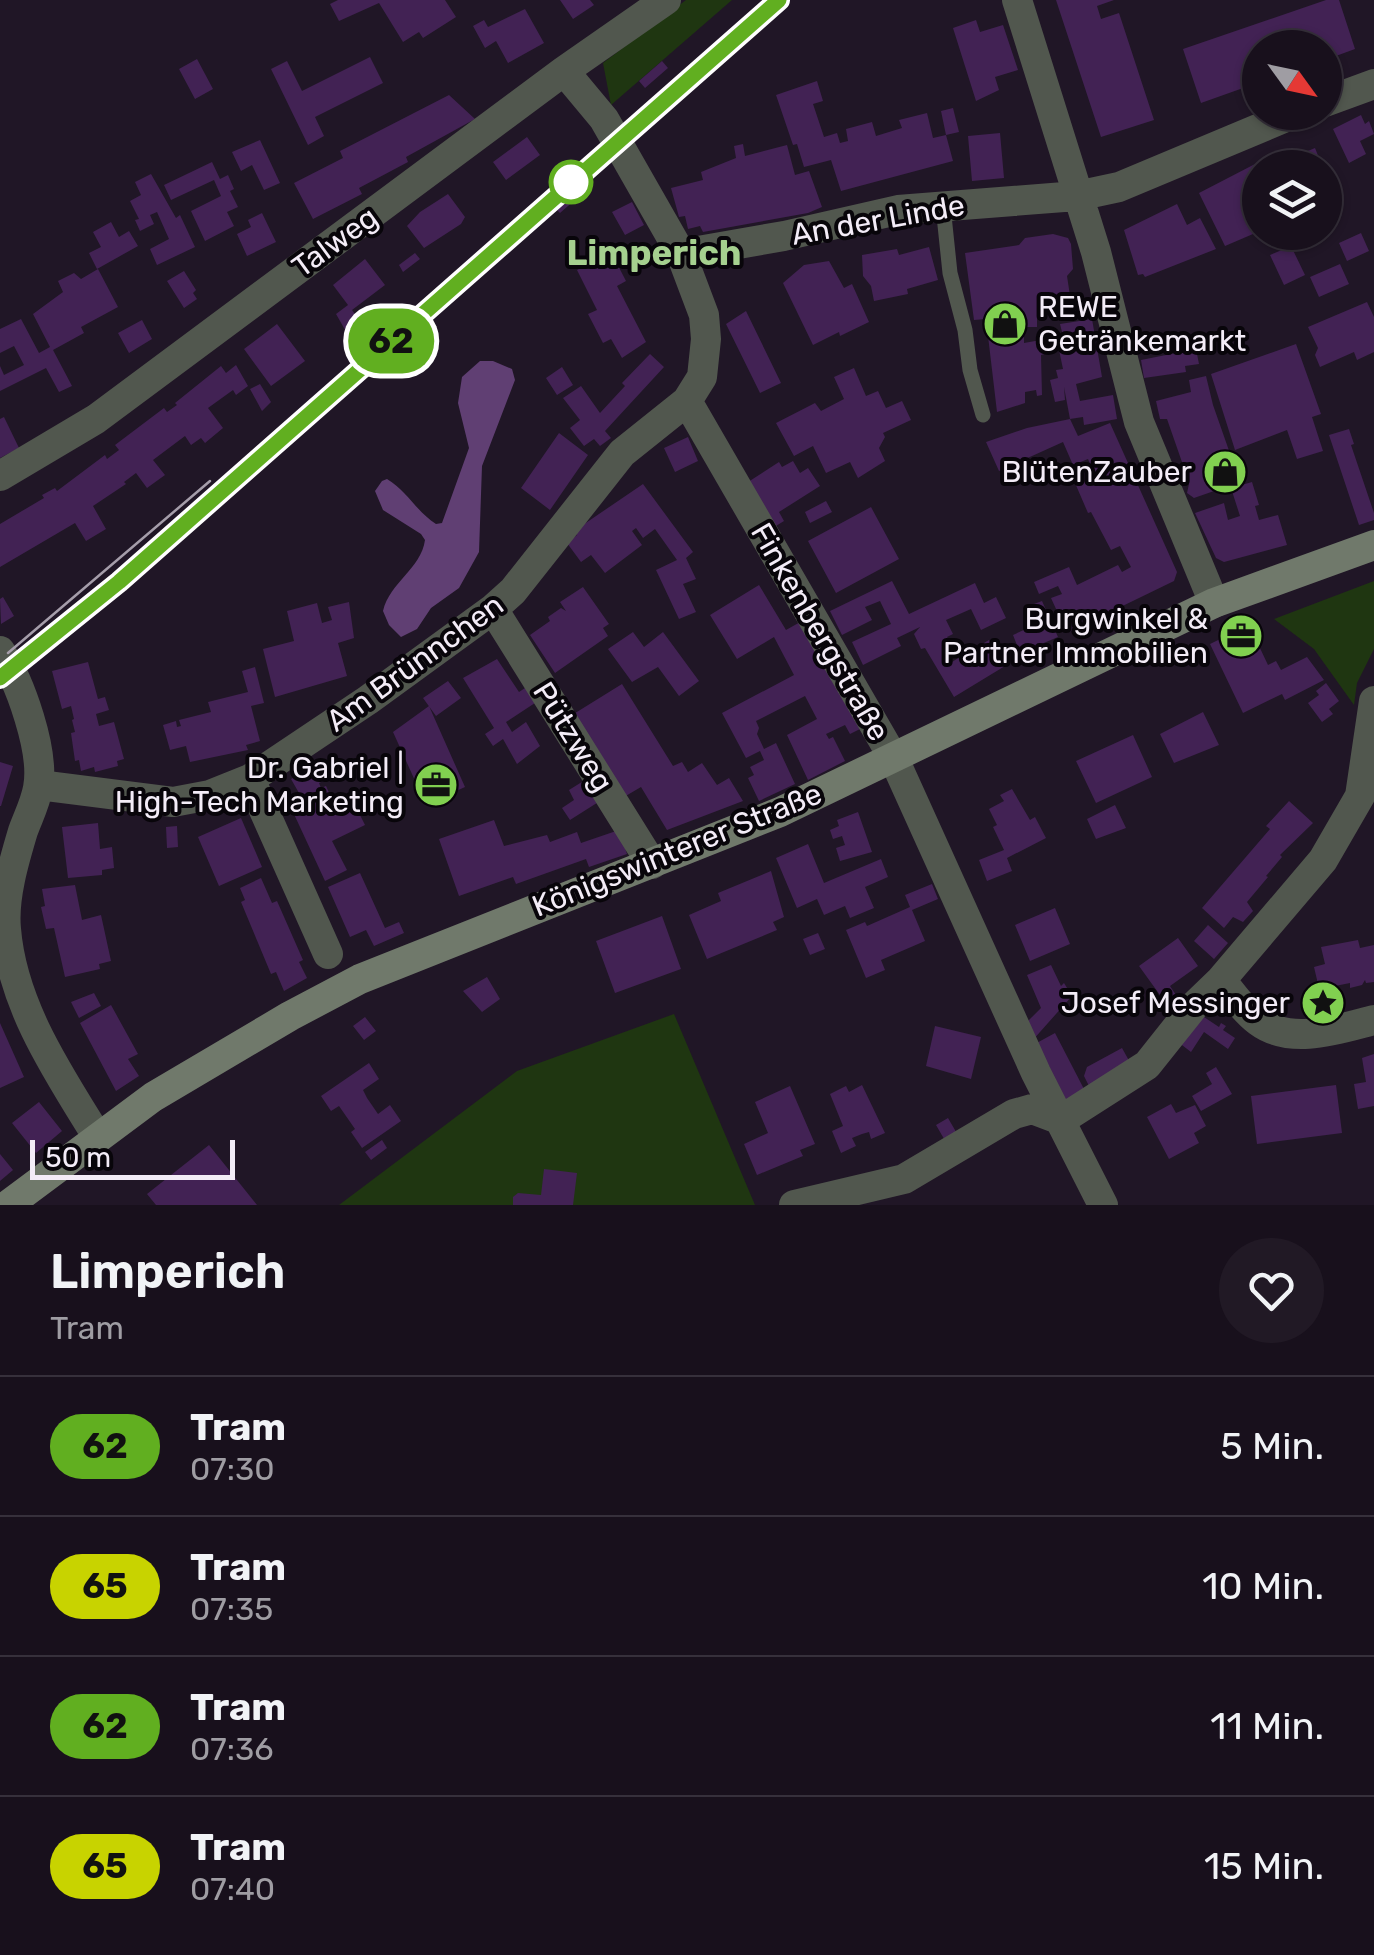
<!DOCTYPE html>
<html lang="de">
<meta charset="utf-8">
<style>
body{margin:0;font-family:Rubik,sans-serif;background:#211925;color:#f1f3f6;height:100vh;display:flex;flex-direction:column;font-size:38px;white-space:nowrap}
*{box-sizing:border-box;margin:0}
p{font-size:32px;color:#9f9da3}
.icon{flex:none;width:55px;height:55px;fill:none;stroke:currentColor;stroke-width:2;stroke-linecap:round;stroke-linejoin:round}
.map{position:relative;height:1205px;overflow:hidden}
.side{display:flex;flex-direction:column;background:#18101c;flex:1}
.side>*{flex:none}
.badge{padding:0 20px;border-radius:32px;font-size:35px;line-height:65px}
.needle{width:65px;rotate:123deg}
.fabs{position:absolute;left:1242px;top:30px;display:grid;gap:20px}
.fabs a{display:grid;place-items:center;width:100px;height:100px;border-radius:50%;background:#18101c;box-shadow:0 2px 8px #0004,0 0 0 2px #36303b;font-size:50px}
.scale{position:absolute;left:30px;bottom:25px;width:205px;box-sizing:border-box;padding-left:10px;border:5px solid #f3ecf7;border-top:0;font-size:28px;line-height:35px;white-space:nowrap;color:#f3ecf7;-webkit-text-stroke:8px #08050a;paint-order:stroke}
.map>.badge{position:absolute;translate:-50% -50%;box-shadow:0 0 0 5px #fff}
.round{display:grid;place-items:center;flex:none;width:105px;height:105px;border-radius:52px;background:#211925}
.head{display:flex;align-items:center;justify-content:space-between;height:170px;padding:0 50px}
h1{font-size:48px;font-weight:600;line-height:75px}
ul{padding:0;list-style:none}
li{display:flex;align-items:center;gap:30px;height:140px;padding:0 50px;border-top:2px solid #36303b}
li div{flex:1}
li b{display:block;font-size:38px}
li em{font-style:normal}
li .badge{min-width:110px;font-weight:700;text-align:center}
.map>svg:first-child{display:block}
.green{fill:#1f3611}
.water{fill:#603f73}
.building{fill:#422254}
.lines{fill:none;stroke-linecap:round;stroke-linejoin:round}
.lane{stroke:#51574e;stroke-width:15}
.street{stroke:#51574e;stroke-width:30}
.secondary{stroke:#70796b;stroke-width:30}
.tram{stroke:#a59daa;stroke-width:2.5}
.line-casing{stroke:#fff;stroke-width:22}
.line{stroke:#61af20;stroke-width:15}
.stop-dot{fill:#fff;stroke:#61af20;stroke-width:5}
.labels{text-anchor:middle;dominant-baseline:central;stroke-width:8;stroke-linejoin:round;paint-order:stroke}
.street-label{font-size:30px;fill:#f3ecf7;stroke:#08050a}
.poi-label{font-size:30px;fill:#f3ecf7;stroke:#08050a;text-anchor:end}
.quarter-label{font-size:35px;font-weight:bold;fill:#a5d08f;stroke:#08050a}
</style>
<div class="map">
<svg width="1374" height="1205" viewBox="0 0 1374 1205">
<rect width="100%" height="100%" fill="#201626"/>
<path class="green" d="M686 0H732L611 105 603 63Z
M1374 581V649L1357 683 1354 705 1314 649 1274 619Z
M674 1014 755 1205H339L517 1071Z"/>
<path class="water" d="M480 361H493L512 369 515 380 482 466 479 552 459 588 431 608 417 629 401 637 389 625 383 611C390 582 421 569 425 540L421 534 383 510 375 491 382 481 387 479C407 491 417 512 436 524L442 523 469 448 458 403 462 377Z"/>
<path class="building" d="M338 0H445L456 17 423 38 419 32 403 42 379 3 339 21 330 4Z
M560 0H590L594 5 573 19Z
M1056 0H1114L1097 6 1101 19 1119 13 1154 120 1101 137Z
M1326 0H1339L1355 49 1325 60V48H1260V82L1201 103 1183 49Z
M525 9 544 43 508 63 496 41 485 48 473 26 484 20 488 27Z
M976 20 980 32 1003 25 1018 70 995 77 999 90 976 101 953 28Z
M370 57 383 83 315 117 324 136 308 145 271 69 287 61 302 91Z
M197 59 213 89 195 99 179 69Z
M662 61 668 68 645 88 639 81Z
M817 81 823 101 813 104 824 137 837 133 840 143 848 141 846 129 872 122 876 136 902 128 899 120 927 113 933 138 946 135 953 161 841 191 831 160 804 167 797 144 793 145 776 95Z
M449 95 475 119 406 157 408 162 359 188 362 194 313 219 294 183 343 158 340 151Z
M953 108 959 132 946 135 941 111Z
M1361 115 1365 124 1369 121 1374 134 1360 141 1366 154 1349 163 1333 129Z
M1000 133 1004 178 972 181 968 136Z
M527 137 540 155 506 180 493 162Z
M260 140 280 183 264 190 252 165 241 171 232 152Z
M743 144 745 156 787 145 795 175 809 171 822 207 808 213 703 232 700 226 688 229 685 216 679 217 671 188 703 180 701 172 736 158 734 146Z
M1315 148 1323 168H1287L1284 161Z
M212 162 220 179 228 175 234 189 230 191 238 207 227 212 234 226 205 241 191 211 221 196 214 180 171 200 164 185Z
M1255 164 1260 174V231L1225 246 1199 193Z
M151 174 176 218 180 215 195 247 157 265 150 249 169 239 157 212 150 215 154 224 140 231 135 220 139 219 130 201 141 195 135 182Z
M580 187 584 192 560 213 555 208Z
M448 194 465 217 461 224 424 248 407 226 420 212Z
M632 202 644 225 625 235 612 212Z
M1177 204 1187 225 1200 218 1216 249 1145 277 1143 274 1138 275 1124 230Z
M262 213 276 242 247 256 237 234 251 227 248 220Z
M111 222 119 237 129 231 138 246 97 269 89 253 101 247 93 232Z
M1361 233 1369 251 1347 261 1339 243Z
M1053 234 1068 238 1071 244 1073 269 1067 276 1072 309H1037V327H1024V343L1063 336 1060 324 1092 319 1102 377 1076 384 1080 401 1113 395 1117 419 1084 425 1083 417 1070 419 1064 387 1065 400 1055 402 1050 380 1058 378 1056 370 1063 369 1059 350 1041 355 1042 395 1037 396 1036 390 1025 392V403L997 412 986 319 974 320 965 253 1019 245 1025 238Z
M1291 246 1305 275 1284 285 1270 255Z
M929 247 938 280 907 289 908 294 874 301 871 286 863 276 862 255 897 249 899 255Z
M611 252 626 281 617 286 646 342 622 358 611 339 603 343 588 314 597 310 577 270Z
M415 253 420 259 403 272 399 265Z
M365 259 385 285 352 310 362 324 348 335 336 314 348 305 333 285Z
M829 261 844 288 852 284 869 322 840 336 839 332 813 345 783 283 804 265Z
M1340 264 1349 284 1319 297 1310 277Z
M98 269 118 307 81 327 84 333 53 350 72 386 59 392 46 368 0 391V366L4 375 24 365 14 346 0 353V329L21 319 39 353 50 347 33 314 63 292 58 281 74 273 81 279Z
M184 271 196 290 193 293 197 299 184 308 167 281Z
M1367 302 1374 317V352L1357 360 1354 352 1320 367 1315 355 1318 348 1308 327Z
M746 311 781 383 760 393 726 324Z
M142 320 152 339 129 353 118 333Z
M277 324 305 361 271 386 244 349Z
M1296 344 1321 414 1312 417 1323 451 1297 459 1287 430 1235 450 1211 374Z
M1196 349 1199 364 1185 366 1186 372 1144 378 1141 360Z
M650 354 664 367 605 431 611 438 600 446 594 439 584 446 570 428 580 420 563 398 581 386 600 413 625 386 622 383Z
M236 365 248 386 236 395 233 390 208 408 223 428 205 443 201 438 191 445 185 436 153 460 165 475 147 488 136 473 124 482 126 484 93 506 106 529 86 541 75 523 0 567V524L44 498 42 495 55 488 57 491 105 455 107 459 119 450 115 445 164 408 167 412 177 405 175 403 221 366 226 373Z
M562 367 573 385 557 395 546 378Z
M854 368 866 396 878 391 886 408 902 401 911 420 883 433 885 437 879 448 885 461 858 478 850 462 826 473 813 446 794 456 776 423 815 403 821 411 844 399 834 377Z
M1206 376 1213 405 1240 482 1194 498 1187 493 1189 484 1181 476 1183 465 1167 419H1160L1156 401 1191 392 1189 380Z
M260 384 271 402 262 411 250 389Z
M4 417 19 448 0 458V419Z
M1070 419 1078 436 1110 423 1177 572 1174 581 1067 633 1051 598 1062 594 1058 586 1039 594 1034 582 1069 567 1077 585 1118 565 1122 572 1131 567 1120 546 1111 550 1091 512 1088 513 1072 476 1092 468 1088 459 1073 465 1063 442 999 471 986 442 1027 428Z
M1349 429 1354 444 1351 445 1374 513V520L1359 525 1329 435Z
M559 433 588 455 550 510 521 488Z
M688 437 698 461 675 472 664 448Z
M793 461 800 473 808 468 820 486 779 512 784 521 771 529 745 484 779 462 782 467Z
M1252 482 1259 505 1255 506 1259 520 1278 515 1287 545 1224 562 1216 558 1195 513 1224 503 1228 520 1240 516 1231 488Z
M643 484 693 552 686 558 696 579 683 584 696 612 679 619 656 570 677 560 655 529 643 538 636 528 632 531 642 545 605 573 591 555 581 562 567 543 577 535 574 531Z
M826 501 832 512 810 523 805 512Z
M871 507 899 559 836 593 808 541Z
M892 581 909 614 975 583 984 603 996 597 1006 618 981 630 971 609 946 620 953 634 947 637 953 647 946 651 952 662 960 657 965 667 980 658 974 649 989 640 1005 666 954 697 925 648 921 649 914 634 920 627 897 638 901 646 863 665 852 642 891 624 880 601 865 607 872 620 842 635 830 611Z
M759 585 786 630 802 621 860 729 850 734 845 725 826 734 829 739 833 737 845 761 808 780 787 735 817 719 805 696 756 721 759 728 757 734 764 749 776 743 795 784 759 801 748 778 754 775 750 767 764 760 760 751 746 758 722 713 794 675 774 637 737 659 710 615Z
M583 587 609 624 603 628 608 636 555 673 530 635 550 621 548 617 561 608 566 611 560 602Z
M3 597 14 616 1 624 0 599Z
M1042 601 1058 637 1020 653 1013 635 1028 628 1025 620 1031 618 1026 607Z
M349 602 354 638 338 643 347 676 275 697 263 649 294 641 287 611 317 603 322 623 332 620 328 607Z
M1249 625 1268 665 1276 661 1281 670 1307 657 1324 680 1285 700 1282 694 1243 713 1210 644Z
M633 632 644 647 663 632 699 681 679 696 658 667 632 682 608 649Z
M497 659 519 692 528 686 538 701 506 722 512 732 526 722 540 746 517 764 503 739 493 746 485 734 494 728 463 678Z
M88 662 98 699 105 697 109 710 96 714 99 726 114 722 124 759 117 761 118 766 95 772 94 767 81 771 79 760 75 761 71 733 75 732 72 720 74 719 71 706 62 709 52 671Z
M255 667 264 703 251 706 260 741 246 745 248 750 190 762 186 746 170 750 163 725 176 721 177 727 181 726 179 720 211 712 208 702 248 692 242 671Z
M448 681 461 698 436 716 423 698Z
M1326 683 1339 701 1329 709 1333 714 1322 722 1308 703 1319 695 1316 691Z
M622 684 673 766 682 762 688 772 702 763 717 785 729 778 743 801 667 830 641 787 624 797 572 715Z
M429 706 465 787 426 805 393 732Z
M1203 712 1219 745 1174 763 1160 734Z
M1133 735 1152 777 1096 803 1076 761Z
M0 762 13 766 1 806H0Z
M318 766 325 780 319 783 321 788 326 786 331 797 326 799 334 815 355 805 365 825 332 841 347 870 325 881 287 799 299 793 291 779Z
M585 780 600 801 570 820 562 808 574 800 569 790Z
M1012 789 1030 820 1035 817 1046 838 1007 858 1012 871 987 881 979 860 1004 850 993 827 997 825 989 809 1004 801 1000 795Z
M1289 801 1313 823 1280 855 1282 857 1266 876 1268 877 1247 902 1253 911 1243 922 1233 917 1224 928 1202 908 1270 829 1266 826Z
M1115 805 1126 828 1096 839 1087 819Z
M858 812 872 852 840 861 836 848 845 845 842 836 833 839 830 830 839 826 837 820Z
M241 818 262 867 219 886 198 837Z
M494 820 504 846 547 835 550 842 577 832 581 843 619 830 627 854 589 867 586 859 516 884 513 877 459 896 439 839Z
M98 823 100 849 112 847 114 868 102 870V875L68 878 62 827Z
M177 826 178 847 167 848 166 827Z
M808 844 824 883 881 859 888 877 865 887 874 908 850 918 845 906 824 915 817 899 797 908 776 858Z
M771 871 784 917 773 922 777 930 707 959 689 915 721 901 718 893Z
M360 873 385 928 399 922 404 933 374 946 366 930 350 937 328 887Z
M261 878 272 903 277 901 303 960 299 962 307 978 284 991 276 972 271 974 241 902 245 900 240 888Z
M932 884 938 899 912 910 925 941 881 960 885 970 866 978 846 930 865 922 867 926 910 907 905 895Z
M75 885 82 920 101 915 111 961 99 964 100 969 65 977 54 928 46 929 41 907 45 906 42 889Z
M1055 908 1070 944 1030 961 1015 925Z
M662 916 681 969 615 993 596 941Z
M1208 925 1228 943 1214 959 1194 941Z
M818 933 825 949 810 955 803 939Z
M1178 938 1198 966 1170 986 1176 995 1165 1002 1139 966Z
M1358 940 1360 948 1374 945V982L1366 983 1365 980 1362 985 1350 988V983L1330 987 1329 982 1318 984 1314 967 1325 964 1321 947Z
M1051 965 1061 986 1064 983 1072 996 1032 1041 1025 1024 1041 1008 1027 975Z
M487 977 500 999 482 1012 463 991Z
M94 993 101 1006 79 1018 71 1002Z
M111 1005 138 1054 128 1059 139 1076 116 1091 80 1023Z
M1198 1013 1219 1027 1221 1023 1226 1026 1223 1030 1235 1038 1228 1049 1204 1032 1191 1052 1178 1042Z
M365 1017 376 1031 364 1040 353 1026Z
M0 1023 24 1077 0 1088Z
M935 1026 981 1037 971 1079 926 1066Z
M1055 1033 1085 1091 1061 1103 1033 1045Z
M1122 1048 1132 1066 1090 1088 1084 1076 1087 1067Z
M1374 1054V1106L1358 1109 1354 1084 1366 1082 1362 1058Z
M369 1063 379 1079 363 1090 367 1098 378 1114 390 1105 401 1121 362 1148 351 1132 355 1129 339 1106 331 1111 321 1096Z
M1216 1067 1232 1094 1201 1111 1192 1096 1212 1084 1206 1073Z
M862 1085 885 1133 871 1139 869 1132 862 1134 852 1138 856 1146 841 1153 832 1131 843 1126 830 1094 846 1086 849 1092Z
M1336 1085 1342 1133 1257 1144 1251 1096Z
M790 1086 815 1144 800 1150 803 1156 757 1175 744 1144 768 1133 755 1102Z
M39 1102 62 1131 36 1153 12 1123Z
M1171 1104 1176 1113 1195 1105 1206 1126 1194 1133 1199 1143 1169 1159 1147 1117Z
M948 1118 959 1137 947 1144 936 1125Z
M382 1140 387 1148 371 1160 365 1152Z
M209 1145 257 1205H156L147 1194Z
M0 1154 13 1170 0 1181Z
M544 1169 577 1173 573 1205H513V1197L518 1193 541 1195Z"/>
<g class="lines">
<path class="lane" d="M943 206 950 273 965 330 970 370 983 415"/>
<path class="street" d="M1017 0 1096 252 1139 422 1214 603
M1325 102 1374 84
M681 254 784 236 898 210 1077 196 1119 187 1298 112
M687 401 894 759 1036 1073 1103 1205
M0 476 96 419 564 71 666 0
M493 609 652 864
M0 651C20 682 45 751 38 788 35 804 28 817 23 831 14 861 3 898 6 929 12 1005 58 1073 97 1136
M250 779 328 954
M39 785 173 802 210 795 250 779 368 700 493 609 513 591 622 453 687 401 702 377 706 339 704 315 681 254 604 119 564 71
M1221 980C1232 993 1244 1011 1258 1021 1291 1046 1339 1029 1374 1020
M1061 1120 1147 1065 1194 1006 1221 980 1323 860 1360 796 1374 701
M794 1205 904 1179 1014 1114 1032 1109 1061 1120"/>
<path class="secondary" d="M8 1205 153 1097 290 1016 360 979 780 812 1214 603 1374 545"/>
<path class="tram" d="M8 653 210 481
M0 678 119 581 779 0"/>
</g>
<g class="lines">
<defs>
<path id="line" d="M0 678 119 582 779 0"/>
</defs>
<use href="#line" class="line-casing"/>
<use href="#line" class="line"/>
</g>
<defs>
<symbol id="shop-disc" viewBox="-11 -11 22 22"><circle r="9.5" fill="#81d050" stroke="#08050a"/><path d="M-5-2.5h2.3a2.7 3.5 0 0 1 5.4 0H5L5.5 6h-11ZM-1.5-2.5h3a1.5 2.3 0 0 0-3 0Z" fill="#111"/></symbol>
<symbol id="office-disc" viewBox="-11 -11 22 22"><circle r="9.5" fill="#81d050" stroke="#08050a"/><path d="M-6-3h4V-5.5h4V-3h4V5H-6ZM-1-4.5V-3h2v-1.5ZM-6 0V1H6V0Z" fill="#111"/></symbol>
<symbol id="sight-disc" viewBox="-11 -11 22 22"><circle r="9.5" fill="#81d050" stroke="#08050a"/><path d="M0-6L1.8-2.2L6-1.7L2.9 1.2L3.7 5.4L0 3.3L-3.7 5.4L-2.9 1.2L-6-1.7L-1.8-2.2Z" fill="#111"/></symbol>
</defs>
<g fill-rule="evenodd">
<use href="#shop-disc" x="980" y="299" width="50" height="50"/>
<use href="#shop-disc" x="1200" y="447" width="50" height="50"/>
<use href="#office-disc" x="1216" y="611" width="50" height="50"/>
<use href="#office-disc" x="411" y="760" width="50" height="50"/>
<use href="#sight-disc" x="1298" y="978" width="50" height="50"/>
</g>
<circle class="stop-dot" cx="571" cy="182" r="20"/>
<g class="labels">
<g class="street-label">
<text transform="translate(878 220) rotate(-10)">An der Linde</text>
<text transform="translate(335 242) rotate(-36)">Talweg</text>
<text transform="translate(820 632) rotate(60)">Finkenbergstraße</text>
<text transform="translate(415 663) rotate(-36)">Am Brünnchen</text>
<text transform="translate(573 737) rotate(58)">Pützweg</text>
<text transform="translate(677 850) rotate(-22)">Königswinterer Straße</text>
</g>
<g class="poi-label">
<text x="1038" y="307" text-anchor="start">REWE<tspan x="1038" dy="34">Getränkemarkt</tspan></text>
<text x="1192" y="472">BlütenZauber</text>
<text x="1208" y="619">Burgwinkel &amp;<tspan x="1208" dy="34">Partner Immobilien</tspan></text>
<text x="404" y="768">Dr. Gabriel |<tspan x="404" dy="34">High-Tech Marketing</tspan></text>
<text x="1290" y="1003">Josef Messinger</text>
</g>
<g class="quarter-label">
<text x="654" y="253">Limperich</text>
</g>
</g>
</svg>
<div class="fabs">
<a><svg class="needle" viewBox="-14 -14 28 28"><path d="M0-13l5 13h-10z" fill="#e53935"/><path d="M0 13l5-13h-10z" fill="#9f9da3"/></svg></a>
<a><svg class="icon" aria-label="layers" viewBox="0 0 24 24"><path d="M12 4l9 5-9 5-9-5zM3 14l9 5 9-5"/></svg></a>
</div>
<div class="scale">50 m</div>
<b class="badge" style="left:391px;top:341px;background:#61af20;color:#111">62</b>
</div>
<section class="side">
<div class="head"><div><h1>Limperich</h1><p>Tram</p></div><a class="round"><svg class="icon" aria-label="heart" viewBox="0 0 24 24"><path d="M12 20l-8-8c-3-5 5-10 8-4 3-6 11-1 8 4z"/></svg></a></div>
<ul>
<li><span class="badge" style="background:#61af20;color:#111">62</span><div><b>Tram</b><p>07:30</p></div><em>5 Min.</em></li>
<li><span class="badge" style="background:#c8d300;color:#111">65</span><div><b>Tram</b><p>07:35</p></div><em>10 Min.</em></li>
<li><span class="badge" style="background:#61af20;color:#111">62</span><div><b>Tram</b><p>07:36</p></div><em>11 Min.</em></li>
<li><span class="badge" style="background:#c8d300;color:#111">65</span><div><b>Tram</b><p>07:40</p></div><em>15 Min.</em></li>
</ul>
</section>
